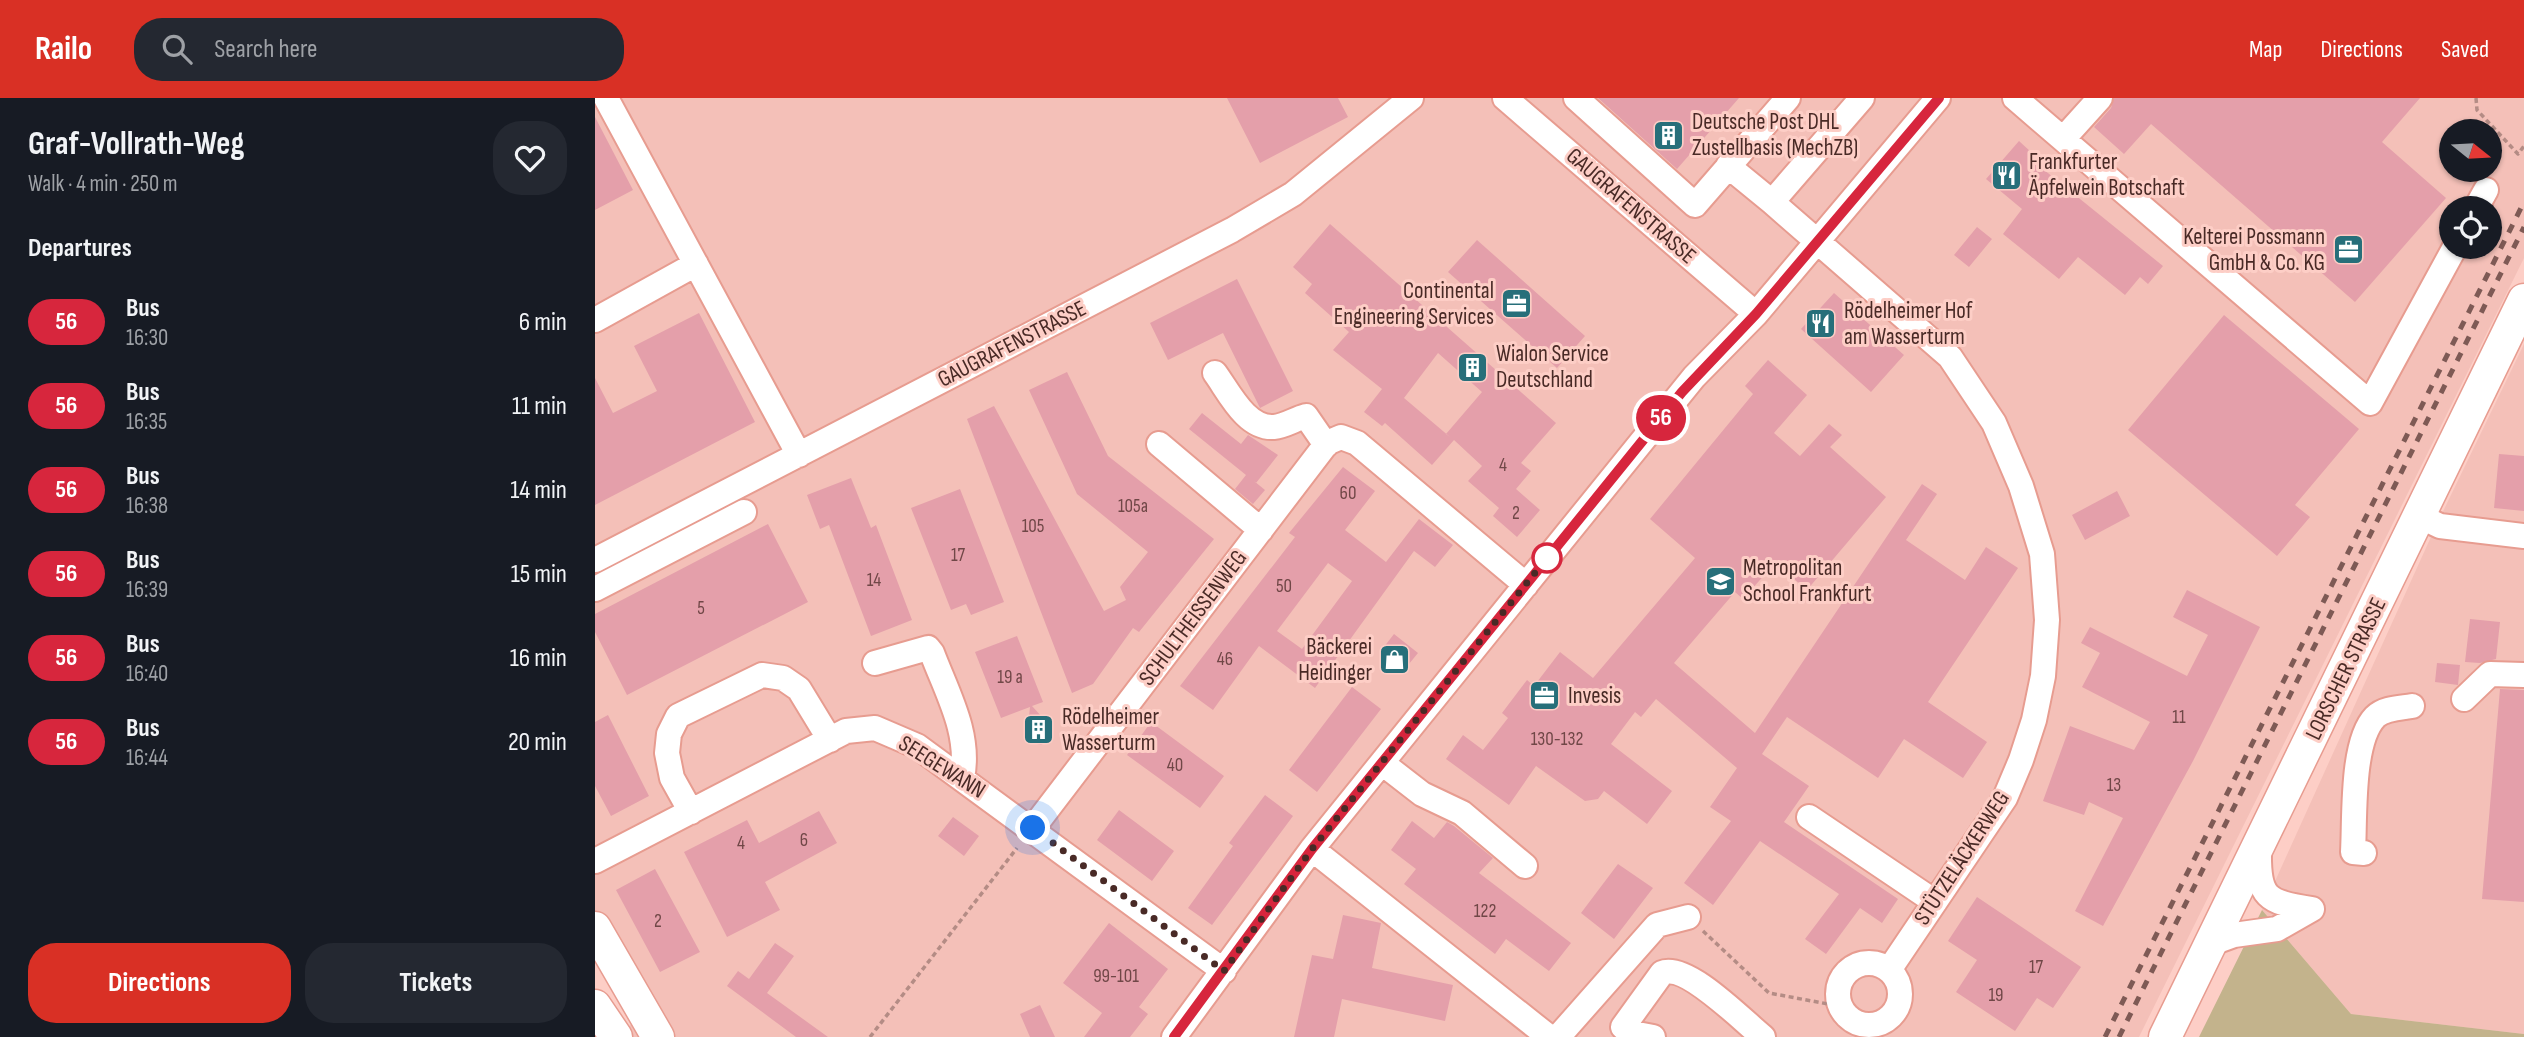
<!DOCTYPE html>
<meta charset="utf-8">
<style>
body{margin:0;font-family:"Sofia Sans Condensed",sans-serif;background:#242831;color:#f1f3f6;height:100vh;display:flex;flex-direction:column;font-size:26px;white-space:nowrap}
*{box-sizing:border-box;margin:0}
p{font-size:23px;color:#9ea1a6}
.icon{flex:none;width:38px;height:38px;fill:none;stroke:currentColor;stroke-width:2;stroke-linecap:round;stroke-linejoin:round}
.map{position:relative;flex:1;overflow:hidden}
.panel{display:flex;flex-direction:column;background:#171b24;width:595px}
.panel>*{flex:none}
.badge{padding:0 14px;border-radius:23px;font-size:24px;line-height:46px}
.needle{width:46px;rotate:108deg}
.controls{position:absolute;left:1844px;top:21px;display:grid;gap:14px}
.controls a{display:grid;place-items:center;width:63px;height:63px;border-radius:50%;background:#171b24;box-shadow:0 2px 5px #0004;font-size:35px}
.you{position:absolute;width:35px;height:35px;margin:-18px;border:5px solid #fff;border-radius:50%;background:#1a73e8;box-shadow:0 0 0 10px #1a73e833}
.map>.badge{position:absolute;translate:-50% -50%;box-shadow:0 0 0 4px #fff}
h2{padding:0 28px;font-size:26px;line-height:63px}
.round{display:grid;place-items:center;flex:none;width:74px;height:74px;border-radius:28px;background:#242831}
.head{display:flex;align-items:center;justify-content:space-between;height:119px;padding:0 28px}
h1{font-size:33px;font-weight:700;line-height:52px}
.primary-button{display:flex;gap:14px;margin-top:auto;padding:14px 28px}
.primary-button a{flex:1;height:80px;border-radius:28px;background:#d93025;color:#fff;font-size:28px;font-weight:700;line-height:80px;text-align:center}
.primary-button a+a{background:#242831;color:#f1f3f6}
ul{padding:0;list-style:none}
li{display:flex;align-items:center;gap:21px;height:84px;padding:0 28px}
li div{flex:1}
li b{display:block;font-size:26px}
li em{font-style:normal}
li .badge{min-width:77px;font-weight:700;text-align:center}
header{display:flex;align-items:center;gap:42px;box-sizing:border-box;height:98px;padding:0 35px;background:#d93025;color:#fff}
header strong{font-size:33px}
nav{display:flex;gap:38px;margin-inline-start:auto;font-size:24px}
.search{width:490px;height:63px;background:#242831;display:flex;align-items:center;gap:18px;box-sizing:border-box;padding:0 24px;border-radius:28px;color:#9ea1a6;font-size:26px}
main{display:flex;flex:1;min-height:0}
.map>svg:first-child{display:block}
.built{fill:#f4c0b8;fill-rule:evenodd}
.green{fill:#c3b38c}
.building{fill:#e49faa;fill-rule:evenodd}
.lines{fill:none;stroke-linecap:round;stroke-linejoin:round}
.minor-casing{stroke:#e79c90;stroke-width:28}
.major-casing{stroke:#e79c90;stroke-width:35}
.path{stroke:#b48c85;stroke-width:3.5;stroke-dasharray:5 3.5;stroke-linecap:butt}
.minor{stroke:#fff;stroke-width:24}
.major{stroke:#fff;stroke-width:32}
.rail{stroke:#7e5a55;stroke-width:5;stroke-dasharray:9 9;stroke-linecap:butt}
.line-casing{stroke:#fff;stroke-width:16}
.line{stroke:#d7263d;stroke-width:10}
.walk{stroke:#492a26;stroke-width:7;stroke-dasharray:0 12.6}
.stop-dot{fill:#fff;stroke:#d7263d;stroke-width:3.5}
.labels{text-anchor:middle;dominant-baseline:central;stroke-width:6;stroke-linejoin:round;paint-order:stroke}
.number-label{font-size:19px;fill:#704747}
.poi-label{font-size:23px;fill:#492a26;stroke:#fdcec6;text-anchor:start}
.street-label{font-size:23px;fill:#492a26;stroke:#fdcec6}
</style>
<header>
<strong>Railo</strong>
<div class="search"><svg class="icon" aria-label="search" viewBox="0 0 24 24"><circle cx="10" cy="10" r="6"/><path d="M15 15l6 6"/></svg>Search here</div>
<nav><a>Map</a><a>Directions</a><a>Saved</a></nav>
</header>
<main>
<section class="panel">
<div class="head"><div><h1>Graf-Vollrath-Weg</h1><p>Walk · 4 min · 250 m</p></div><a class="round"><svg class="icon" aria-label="heart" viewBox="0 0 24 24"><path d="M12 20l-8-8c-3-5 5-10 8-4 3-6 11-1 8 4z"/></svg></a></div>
<h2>Departures</h2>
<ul>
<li><span class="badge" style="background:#d7263d;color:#fff">56</span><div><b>Bus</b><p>16:30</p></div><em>6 min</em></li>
<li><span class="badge" style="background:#d7263d;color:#fff">56</span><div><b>Bus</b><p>16:35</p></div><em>11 min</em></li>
<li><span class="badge" style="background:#d7263d;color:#fff">56</span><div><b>Bus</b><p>16:38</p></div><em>14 min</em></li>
<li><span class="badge" style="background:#d7263d;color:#fff">56</span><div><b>Bus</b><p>16:39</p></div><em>15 min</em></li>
<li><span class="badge" style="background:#d7263d;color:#fff">56</span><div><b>Bus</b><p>16:40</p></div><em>16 min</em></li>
<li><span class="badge" style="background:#d7263d;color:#fff">56</span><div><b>Bus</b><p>16:44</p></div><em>20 min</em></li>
</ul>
<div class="primary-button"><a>Directions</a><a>Tickets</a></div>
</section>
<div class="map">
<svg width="1929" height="939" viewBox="0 0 1929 939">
<rect width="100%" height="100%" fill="#fdcec6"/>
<path class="built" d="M0 0H1929V160L1544 939H22L57 908 0 813ZM1857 33H1895V72H1857ZM1857 110H1895V149H1857Z
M1929 246V936L1756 916 1667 812 1840 430Z"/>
<path class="green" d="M1667 812 1756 916 1929 936V939H1604Z"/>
<path class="building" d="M632 0H743L753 19 665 65Z
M1003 0H1144L1082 71Z
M1519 0H1825L1787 44 1851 100 1760 204 1556 26 1529 56 1499 29 1516 10Z
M0 19 38 92 0 112Z
M1424 43 1446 63 1443 67 1568 168 1553 186 1545 179 1530 197 1483 159 1464 181 1408 136 1427 111 1391 81Z
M735 126 961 325 926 365 936 373 921 391 945 412 922 439 898 418 904 410 873 383 887 368 859 342 837 367 790 325 787 328 769 314 787 291 738 252 754 234 710 195 717 186 698 169ZM843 255 887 294 851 336 855 339 809 300Z
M1382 129 1397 141 1374 169 1359 157Z
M882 142 990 238 962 270 853 174Z
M642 181 698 293 665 310 628 235 573 262 555 225Z
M1239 195 1309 257 1276 294 1206 231Z
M104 215 160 324 0 407V280L18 315 62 293 39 248Z
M1629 217 1764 331 1700 407 1715 419 1682 458 1533 332Z
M1173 262 1212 297 1179 335 1205 358 1234 326 1247 337 1235 349 1291 399 1212 492 1180 465 1148 501 1140 494 1079 565 1160 635 1327 386 1342 396 1311 442 1370 482 1391 449 1423 470 1333 604 1392 644 1368 680 1309 641 1283 680 1192 619 1167 656 1214 688 1189 724 1303 801 1287 825 1265 810 1231 856 1210 841 1244 796 1165 743 1118 807 1089 785 1136 723 1115 709 1142 670 1061 601 1046 619 1040 614 1016 646 1077 693 1052 726 1009 693 1003 701 990 703 941 668 914 707 851 661 868 637 888 652 913 620 907 615 932 582 939 588 965 554 998 580 1100 460 1055 421 1158 296 1150 288Z
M472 274 513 358 619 441 544 534 538 530 498 586 477 595 372 321 399 308 509 513 531 502 525 489 553 454 482 396 434 292Z
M607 315 646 346 653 337 683 357 661 385 659 383 670 392 658 406 640 391 651 377 594 331Z
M1904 356 1929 358V413L1899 410Z
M748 369 780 393 750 432 791 464 824 421 858 447 840 469 819 453 720 590 664 548 618 612 585 588 700 439 694 435ZM733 465 757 483 707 551 682 533Z
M256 380 276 430 281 427 317 522 276 538 234 427 225 431 212 397Z
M365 391 409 504 376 517 371 506 356 512 316 410Z
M1522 393 1535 418 1490 442 1477 417Z
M173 426 213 504 32 597 0 534V516Z
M1592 492 1665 529 1598 663 1508 828 1480 813 1528 720 1494 704 1489 717 1448 703 1475 628 1539 652 1555 624 1487 589 1505 555 1486 545 1495 529 1592 578 1613 537 1578 519Z
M1875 521 1905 524 1901 561 1885 565 1870 564Z
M799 536 823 555 809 572 785 554Z
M422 538 448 604 437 608 457 630 454 643 446 647 437 645 432 638 435 609 406 620 380 554Z
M1842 565 1865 567 1863 587 1840 584Z
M757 589 786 611 722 694 694 672Z
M1905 591 1929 592V804L1887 801Z
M13 617 54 698 16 718 0 688V624Z
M556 624 629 678 605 710 532 657Z
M670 697 698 718 617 827 593 810 638 748 634 745Z
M524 712 579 753 557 783 502 742Z
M224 713 242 745 170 784 185 812 132 839 89 754 152 722 164 745Z
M358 719 384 738 369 758 343 738Z
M817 723 839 740 852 724 859 728 898 760 884 775 976 845 954 873 911 841 900 856 809 786 821 771 796 752Z
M1023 766 1058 790 1019 841 986 815Z
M60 771 105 854 65 874 21 792Z
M1382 799 1486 869 1458 910 1442 900 1420 933 1361 894 1382 862 1353 843Z
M748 817 786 825 777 870 858 887 850 923 747 901 739 939H699L717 857 738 861Z
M514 825 573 871 544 909 553 916 535 939H489L507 915 468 885Z
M180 845 199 858 172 895 233 939H201L132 888 143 873 154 881Z
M445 907 460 939H435L425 916Z"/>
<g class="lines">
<defs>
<path id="minor" d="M11 0 204 357
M910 0 1161 216
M981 0 1100 107 1193 0
M1267 0 1177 104 1355 259 1399 325 1426 388 1447 456 1452 522 1448 578 1439 622 1426 662 1410 700 1294 872
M1420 0 1775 305 1860 149
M1468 41 1505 0
M1133 68 1177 104
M1881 110 1891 92
M0 222 101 166
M620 275C634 294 651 331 679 329 690 328 700 321 711 318L731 347
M564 346 666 432
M1826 419 1845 428 1929 438
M0 462 637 132 698 96 816 0
M0 491 149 414
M280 565 333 550 337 555C352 595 376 636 367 680
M1869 601 1895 576 1929 577
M787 665 827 696 867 715 930 768
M96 714 77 680 72 655 74 636 83 618 167 577 188 580 204 591 235 642
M1214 719 1340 804
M438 730 732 345 746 339 762 345 931 487
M717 751 954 939
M1664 752C1663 800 1671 804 1717 811
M1769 755 1758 754C1760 720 1756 644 1780 619 1789 610 1805 610 1817 608
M0 763 251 633 280 630 322 648 629 873
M1617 845 1639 837 1682 831 1717 811
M1243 896a31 31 0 1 1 62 0a31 31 0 1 1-62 0Z
M579 939 717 751 997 405 1099 279 1161 216 1343 0
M963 939 1062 827 1093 819
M1058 939 1037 935 1028 929 1067 875C1091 864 1148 923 1168 939"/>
<path id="major" d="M0 830 63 939
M0 908 21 939
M1570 939 1929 202"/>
</defs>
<use href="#minor" class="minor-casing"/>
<use href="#major" class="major-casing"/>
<path class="path" d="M1881 0 1882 12 1923 56 1929 48
M1108 833 1174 895 1244 908
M275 939 422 750"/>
<use href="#minor" class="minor"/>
<use href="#major" class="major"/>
<path class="rail" d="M1510 939 1929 104
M1524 939 1929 129"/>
</g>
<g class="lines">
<defs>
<path id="line" d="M579 939 717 751 1087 294 1161 216 1344 0"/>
</defs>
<use href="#line" class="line-casing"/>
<use href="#line" class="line"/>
<path class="walk" d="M438 730 629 873 717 751 952 460"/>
</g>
<defs>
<symbol id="building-square" viewBox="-11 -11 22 22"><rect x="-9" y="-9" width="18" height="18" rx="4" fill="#276f7a" stroke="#fdcec6"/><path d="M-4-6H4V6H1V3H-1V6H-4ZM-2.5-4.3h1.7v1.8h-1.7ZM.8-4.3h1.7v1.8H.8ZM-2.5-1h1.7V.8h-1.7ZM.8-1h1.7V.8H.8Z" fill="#fff"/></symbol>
<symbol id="restaurant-square" viewBox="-11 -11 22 22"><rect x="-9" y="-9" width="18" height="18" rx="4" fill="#276f7a" stroke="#fdcec6"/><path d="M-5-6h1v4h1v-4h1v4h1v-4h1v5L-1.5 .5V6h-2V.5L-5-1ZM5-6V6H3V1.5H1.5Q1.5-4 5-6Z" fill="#fff"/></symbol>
<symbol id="office-square" viewBox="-11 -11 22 22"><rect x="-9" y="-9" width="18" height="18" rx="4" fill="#276f7a" stroke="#fdcec6"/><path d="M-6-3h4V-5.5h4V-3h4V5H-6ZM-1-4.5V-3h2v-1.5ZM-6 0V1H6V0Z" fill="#fff"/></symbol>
<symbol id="school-square" viewBox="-11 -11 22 22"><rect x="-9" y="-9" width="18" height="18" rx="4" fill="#276f7a" stroke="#fdcec6"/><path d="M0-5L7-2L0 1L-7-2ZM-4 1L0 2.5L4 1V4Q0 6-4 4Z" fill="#fff"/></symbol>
<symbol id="shop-square" viewBox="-11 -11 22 22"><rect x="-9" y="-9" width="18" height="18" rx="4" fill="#276f7a" stroke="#fdcec6"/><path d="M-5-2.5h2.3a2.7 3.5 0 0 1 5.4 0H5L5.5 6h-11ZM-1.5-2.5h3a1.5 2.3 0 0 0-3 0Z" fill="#fff"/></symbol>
</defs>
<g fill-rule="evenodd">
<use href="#building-square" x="1056" y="20" width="35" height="35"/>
<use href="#restaurant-square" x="1394" y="60" width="35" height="35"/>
<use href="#office-square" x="1736" y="134" width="35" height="35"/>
<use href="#office-square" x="904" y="188" width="35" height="35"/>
<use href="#restaurant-square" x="1208" y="208" width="35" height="35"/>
<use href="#building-square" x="860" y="252" width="35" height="35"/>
<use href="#school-square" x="1108" y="466" width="35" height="35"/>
<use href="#shop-square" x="782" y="544" width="35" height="35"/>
<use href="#office-square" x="932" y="580" width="35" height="35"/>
<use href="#building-square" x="426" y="614" width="35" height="35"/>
</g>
<circle class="stop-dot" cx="952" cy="460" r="14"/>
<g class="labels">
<g class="number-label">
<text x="908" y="367">4</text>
<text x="753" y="395">60</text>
<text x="538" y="408">105a</text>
<text x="921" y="415">2</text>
<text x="438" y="428">105</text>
<text x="363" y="457">17</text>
<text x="279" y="482">14</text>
<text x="689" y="488">50</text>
<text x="106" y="510">5</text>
<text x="630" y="561">46</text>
<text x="415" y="579">19 a</text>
<text x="1584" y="619">11</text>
<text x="962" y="641">130-132</text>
<text x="580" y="667">40</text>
<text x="1519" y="687">13</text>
<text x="209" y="742">6</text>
<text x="146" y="745">4</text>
<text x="890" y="813">122</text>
<text x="63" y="823">2</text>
<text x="1441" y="869">17</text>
<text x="521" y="878">99-101</text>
<text x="1401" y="897">19</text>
</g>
<g class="poi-label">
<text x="1097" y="24">Deutsche Post DHL<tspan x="1097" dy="26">Zustellbasis (MechZB)</tspan></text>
<text x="1434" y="64">Frankfurter<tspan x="1434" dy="26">Äpfelwein Botschaft</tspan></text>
<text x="1730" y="139" text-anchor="end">Kelterei Possmann<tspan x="1730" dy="26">GmbH &amp; Co. KG</tspan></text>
<text x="899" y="193" text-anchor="end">Continental<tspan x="899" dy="26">Engineering Services</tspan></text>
<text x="1249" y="213">Rödelheimer Hof<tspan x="1249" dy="26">am Wasserturm</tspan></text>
<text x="901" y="256">Wialon Service<tspan x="901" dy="26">Deutschland</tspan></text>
<text x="1148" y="470">Metropolitan<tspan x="1148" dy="26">School Frankfurt</tspan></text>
<text x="777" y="549" text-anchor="end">Bäckerei<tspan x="777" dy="26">Heidinger</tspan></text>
<text x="973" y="598">Invesis</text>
<text x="467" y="619">Rödelheimer<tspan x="467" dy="26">Wasserturm</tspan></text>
</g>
<g class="street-label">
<text transform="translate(1036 108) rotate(41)">GAUGRAFENSTRASSE</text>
<text transform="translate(417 246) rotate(-27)">GAUGRAFENSTRASSE</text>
<text transform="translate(598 520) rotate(-53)">SCHULTHEISSENWEG</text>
<text transform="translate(1751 571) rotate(-64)">LORSCHER STRASSE</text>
<text transform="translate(347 669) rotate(32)">SEEGEWANN</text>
<text transform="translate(1367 760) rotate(-57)">STÜTZELÄCKERWEG</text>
</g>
</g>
</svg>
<div class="controls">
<a><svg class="needle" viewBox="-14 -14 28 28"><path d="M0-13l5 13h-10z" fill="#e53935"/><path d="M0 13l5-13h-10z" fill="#9ea1a6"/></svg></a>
<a><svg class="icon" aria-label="locate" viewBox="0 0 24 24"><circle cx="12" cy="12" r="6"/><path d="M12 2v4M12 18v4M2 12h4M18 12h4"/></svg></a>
</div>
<div class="you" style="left:438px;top:730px"></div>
<b class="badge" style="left:1066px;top:320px;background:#d7263d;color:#fff">56</b>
</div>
</main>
